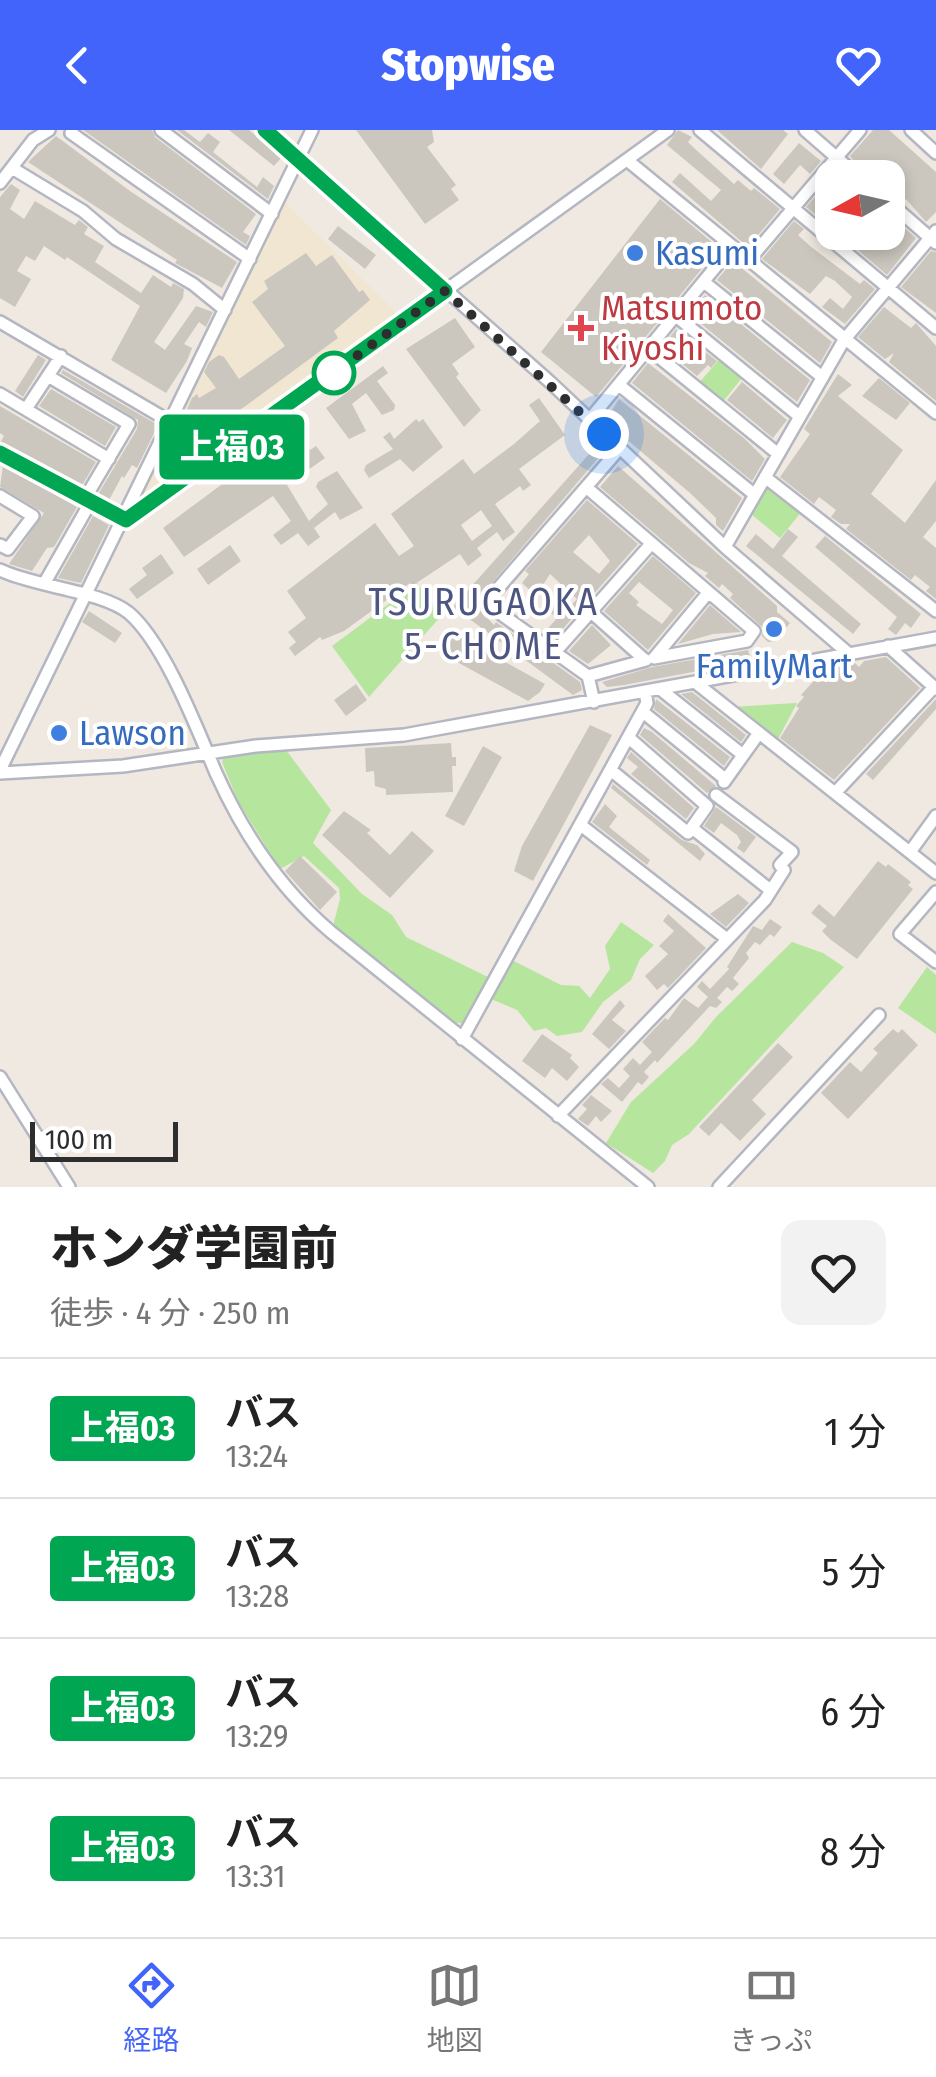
<!DOCTYPE html>
<html lang="ja">
<meta charset="utf-8">
<style>
body{margin:0;font-family:"Fira Sans Condensed","Noto Sans JP",sans-serif;background:#f2f2f2;color:#222;height:100vh;display:flex;flex-direction:column;font-size:38px;white-space:nowrap}
*{box-sizing:border-box;margin:0}
p{font-size:32px;color:#767676}
.icon{flex:none;width:55px;height:55px;fill:none;stroke:currentColor;stroke-width:2;stroke-linecap:round;stroke-linejoin:round}
.map{position:relative;height:1057px;overflow:hidden}
.sheet{display:flex;flex-direction:column;background:#fff;flex:1}
.sheet>*{flex:none}
.badge{padding:0 20px;border-radius:8px;font-size:35px;line-height:65px}
.needle{width:65px;rotate:262deg}
.buttons{position:absolute;left:815px;top:30px;display:grid;gap:20px}
.buttons a{display:grid;place-items:center;width:90px;height:90px;border-radius:20px;background:#fff;box-shadow:0 5px 15px #0003;font-size:50px}
.scale{position:absolute;left:30px;bottom:25px;width:148px;box-sizing:border-box;padding-left:10px;border:5px solid #2e2e2e;border-top:0;font-size:28px;line-height:35px;white-space:nowrap;color:#2e2e2e;-webkit-text-stroke:8px #fff;paint-order:stroke}
.you{position:absolute;width:50px;height:50px;margin:-25px;border:8px solid #fff;border-radius:50%;background:#1a73e8;box-shadow:0 0 0 15px #1a73e833}
.map>.badge{position:absolute;translate:-50% -50%;box-shadow:0 0 0 5px #fff}
.round{display:grid;place-items:center;flex:none;width:105px;height:105px;border-radius:20px;background:#f2f2f2}
.head{display:flex;align-items:center;justify-content:space-between;height:170px;padding:0 50px}
h1{font-size:48px;font-weight:800;line-height:75px}
ul{padding:0;list-style:none}
li{display:flex;align-items:center;gap:30px;height:140px;padding:0 50px;border-top:2px solid #e0e0e0}
li div{flex:1}
li b{display:block;font-size:38px}
li em{font-style:normal}
li .badge{min-width:110px;font-weight:700;text-align:center}
header{display:flex;justify-content:space-between;align-items:center;height:130px;padding:0 50px;background:#4264fb;color:#fff;font-size:45px;font-weight:800}
.tabs{display:flex;justify-content:space-around;align-items:center;height:140px;border-top:2px solid #e0e0e0;background:#fff;font-size:28px;color:#767676}
.tabs a{display:grid;justify-items:center;gap:5px}
.tabs .active{color:#4264fb}
.map>svg:first-child{display:block}
.education{fill:#f0e6d1}
.green{fill:#b6e59e}
.building{fill:#cbc7bf;fill-rule:evenodd}
.lines{fill:none;stroke-linecap:round;stroke-linejoin:round}
.minor-casing{stroke:#b4b7c1;stroke-width:16}
.minor{stroke:#fff;stroke-width:11}
.line-casing{stroke:#fff;stroke-width:22}
.line{stroke:#00a651;stroke-width:15}
.walk{stroke:#2e2e2e;stroke-width:10;stroke-dasharray:0 18}
.shop-dot{fill:#3f7fe0;stroke:#fff;stroke-width:4}
.health-dot{fill:#e0444e;stroke:#fff;stroke-width:4}
.stop-dot{fill:#fff;stroke:#00a651;stroke-width:5}
.labels{text-anchor:middle;dominant-baseline:central;stroke-width:8;stroke-linejoin:round;paint-order:stroke}
.shop-label{font-size:35px;fill:#366cbe;stroke:#fff;text-anchor:start}
.health-label{font-size:35px;fill:#be3a42;stroke:#fff;text-anchor:start}
.neighbourhood-label{font-size:38px;letter-spacing:2.5px;fill:#4d5680;stroke:#fff}
</style>
<header><svg class="icon" aria-label="back" viewBox="0 0 24 24"><path d="M15 5l-7 7 7 7"/></svg>Stopwise<svg class="icon" aria-label="heart" viewBox="0 0 24 24"><path d="M12 20l-8-8c-3-5 5-10 8-4 3-6 11-1 8 4z"/></svg></header>
<div class="map">
<svg width="936" height="1057" viewBox="0 0 936 1057">
<rect width="100%" height="100%" fill="#efe9e1"/>
<path class="education" d="M283 70 401 187 179 347 144 362 140 358Z"/>
<path class="green" d="M722 226 745 244 722 273 699 253Z
M768 355 803 380 780 408 751 384Z
M417 453 441 486 369 567 332 516Z
M797 573 776 613 731 577Z
M274 620H286L331 680 313 713 362 764 392 785 406 807 490 848 506 827 561 855 579 856 590 868 610 839 605 816 621 792 654 815 640 829 631 850 603 872 582 902 557 906 546 898 534 901 517 880 484 866 466 894 453 892 438 882 396 849 392 840 338 803 333 796 340 769 339 758 304 726 280 739 238 671 222 632 224 627Z
M792 812 823 823 844 837 689 1004 672 1015 665 1031 653 1043 606 1013 631 972 694 914 716 887Z
M927 837 936 845V904L898 878Z"/>
<path class="building" d="M83 0H152L155 7 256 84 243 102 250 106 246 115Z
M177 0H184L200 12 208 3 220 12 213 22 257 57 263 47 274 56 268 69Z
M229 0H249L282 27 274 36Z
M356 0H432L434 12 427 17 456 55 451 59 459 70 425 94Z
M678 0 692 7 688 12 694 18 734 54 738 50 751 61 754 58 780 79 748 117 672 52 680 43 711 71 721 60 667 15Z
M717 0H783L788 4 761 39Z
M873 0H889L936 42V82L926 92 906 69 903 72 891 62 895 58 888 48 878 41 869 48 850 26Z
M56 6 130 61 237 132 222 158 175 133 177 130 28 32Z
M799 13 821 31 810 44 800 35 784 54 773 44Z
M838 41 845 48H832V81L822 90 806 77Z
M11 54 20 60 10 79 24 89 35 71 75 95 79 90 88 97 84 104 104 116 95 132 141 163 153 145 171 157 173 153 184 159 183 168 154 212 165 220 196 176 213 182 206 197 199 192 184 214 192 218 187 231 166 263 111 230 140 176 67 127 65 130 44 116 35 131 26 126 17 141 31 149 15 177 0 168V67Z
M660 69 719 118 596 267 541 222Z
M890 85 916 108 887 145 837 102H888Z
M794 91 804 99 798 105 810 116 860 154 864 150 875 159 845 194 822 177 830 168 843 179 852 167 835 151 826 146 810 164 762 129Z
M338 96 376 125 365 139 328 109Z
M931 121 936 122V183L901 157Z
M306 123 316 136 332 125 359 162 363 160 370 170 334 201 338 208 179 325 170 313 181 291 190 284 187 279 192 268 197 264 199 268 216 258 204 242 209 232 219 225 224 227 239 249 285 216 252 172 268 159 264 151Z
M733 131 832 212 820 233 717 150Z
M705 165 810 250 797 272 689 184Z
M884 177 911 198 916 193 936 216V271L889 232 894 223 885 229 858 207Z
M455 188 475 217 452 234 459 244 456 247 481 280 464 297 406 219Z
M676 199 717 231 711 238 708 235 697 246 662 217Z
M38 225 46 230 23 267 15 261Z
M648 233 745 309 765 329 752 351 632 253Z
M383 236 388 243 377 251 395 275 394 280 382 285 366 263 352 274 366 301 349 309 326 278Z
M63 240 158 295 137 338 132 335 124 348 122 346 108 372 97 366 137 299 138 290 61 243Z
M838 244 852 255 838 266 903 320 871 364 905 393 936 350V391L923 407 936 418V469L926 461 930 457 915 445 911 450 846 399 850 394H841L831 387 836 380 819 367 814 374 780 347 810 304 804 299Z
M879 248 910 273 896 290 862 266Z
M742 252 787 290 773 308 727 270Z
M51 259 116 297 105 316 39 276Z
M539 268 565 305 519 339 531 355 523 361 520 356 495 374 515 402 503 411 497 402 477 418 482 425 468 436 460 424 412 456 410 453 344 501 322 510 320 507 295 526 289 518 296 512 288 502 306 488 287 461 375 393 399 426 414 416 391 384 463 329 474 344 514 314 540 291 529 275ZM481 380 492 396 472 411 461 395Z
M619 269 742 368 723 401 716 395V388L690 363 605 291Z
M0 276 96 332 81 357 0 313 4 306 0 303Z
M416 289 419 292 423 289 443 317 413 342 400 329 369 348 364 340 366 335 393 319 383 307 390 302 394 309Z
M295 300 310 320 316 316 325 328 287 355 309 391 328 374 316 357 318 352 337 341 363 378 340 390 335 382 314 398 320 407 308 416 298 403 281 415 273 405 291 391 273 366 184 427 163 398Z
M598 314 605 320 474 474 494 495 496 492 580 552 582 560 573 565 453 477Z
M3 335 77 377 54 417 47 418 32 441 9 434 44 383 0 357Z
M618 336 777 476V482L790 493 775 511 768 512 762 506V497L730 468 733 464 722 454 719 458 705 446 708 443 689 433 600 357Z
M587 370 638 414 553 510 544 503 557 488 547 480 555 472 566 481 577 469 550 444 536 466 522 453 529 444 525 441ZM589 405 610 431 599 444 573 422Z
M93 386 109 395 81 453 58 448Z
M788 399 798 407 782 426 861 494 853 504 746 416 756 404 773 419Z
M825 406 921 484 911 498 905 493 896 505 888 499 897 487 815 417Z
M230 415 241 431 208 455 197 439Z
M161 424 174 443 137 469 129 459 147 445 142 438Z
M653 426 696 463 648 520 604 481ZM639 452 673 480 662 494 636 475 639 472 629 463Z
M710 475 741 502 713 504 678 514Z
M89 481 122 503 115 513 82 492Z
M592 495 611 515 588 534 569 521Z
M447 500 545 554 540 562 528 571 437 521Z
M748 520 751 531 624 555 607 557 602 552 652 537Z
M886 527 920 558 834 650 780 608 799 578 796 576 804 567 801 565 820 544 819 539 838 535 842 539 854 532 859 537 864 531Z
M356 554 367 570 346 586 334 570Z
M692 562 746 605 741 612 681 564Z
M656 569 730 627 724 636 654 579Z
M936 569V579L873 650 866 644Z
M590 595 612 605 533 751 514 741 522 716Z
M644 598 652 602 716 656 707 663 640 605Z
M451 613 452 627H456V636H452L453 662 386 665V659L375 656 374 641 366 642 365 618Z
M483 616 502 627 464 696 445 686Z
M631 622 694 678 686 689 631 644 638 637 627 628Z
M613 654 682 710 697 715 705 724 700 731 611 658Z
M605 674 617 686 609 697 650 730 647 735 592 692Z
M716 677 759 709 756 707 744 723 737 718 741 712 737 705 721 693 714 703 704 696Z
M344 681 371 700 367 703 390 725 412 701 434 721 390 768 322 705Z
M300 726 337 762 320 780 285 741Z
M878 731 886 737 888 734 911 752 908 755 913 759 857 829 831 810 822 801 827 796 811 783 819 774 834 787Z
M738 764 749 773 726 797 710 784Z
M668 784 706 818 668 858 664 854 657 860 645 846 668 824 659 816 674 801 663 791Z
M770 789 782 797 774 807 770 804 760 815 755 812 746 823 749 828 733 848 739 854 732 861 727 857 717 868 722 872 716 878 710 876 657 933 655 930 644 942 649 947 642 955 638 952 622 972 601 954 608 948 619 958 630 946 623 939 633 928 640 935 652 922 642 912 665 888 668 890 684 868 698 878 708 867 697 857 702 851 710 859 729 839 727 837 753 796 762 800Z
M620 870 625 876 612 890 626 901 609 919 592 904Z
M893 899 898 903 902 899 918 915 848 989 821 963 850 932 861 942 878 923 873 919Z
M542 904 572 925 570 928 579 937 567 951 552 938 545 948 522 931Z
M778 913 793 927 752 970 766 984 740 1011 721 993 709 1006 699 997Z
M591 965 612 981 601 992 596 986 588 996 578 989 587 979 582 975Z"/>
<g class="lines">
<defs>
<path id="minor" d="M72 0 71 3 250 129
M161 0 272 84
M265 0 550 252 725 417 848 523
M700 0 936 198
M805 0 860 48
M911 0 936 23
M627 30 936 283
M12 38 83 81 116 109 193 154 225 180
M0 53 33 10 49 0
M888 71 936 113
M749 130 860 0
M704 152 822 247
M676 186 799 286
M0 192 169 291
M649 219 777 323
M48 246 129 294 84 370
M619 255 755 365
M0 264 109 329
M26 279 61 226
M590 289 732 117
M0 323 113 386 129 389 668 0
M765 347 936 481
M586 357 754 501 747 511 654 528 708 463
M0 366 33 386 8 419 0 415
M725 417 844 210 936 101
M0 440C35 457 102 461 129 483 165 514 197 599 216 643 243 703 280 759 331 802L648 1057
M44 454 90 373
M591 482 645 530
M888 516 936 559
M555 522 651 414
M588 546 646 530
M696 553 936 743
M660 559 743 625
M594 572 588 546 501 484 488 470 620 318
M643 582 725 649
M0 640 312 0
M612 641 688 703 707 676 629 608
M0 643 123 636 256 616 404 605 936 508
M724 652 759 603
M835 663 934 557
M582 696 727 809
M692 698 769 759
M910 722 936 686
M936 762 900 804 936 832
M462 909 647 573 645 562
M0 947 69 1057
M558 986 765 770 784 740 780 735 792 722 716 665
M719 1057 879 885"/>
</defs>
<use href="#minor" class="minor-casing"/>
<use href="#minor" class="minor"/>
</g>
<g class="lines">
<defs>
<path id="line" d="M0 323 126 390 445 161 265 0"/>
</defs>
<use href="#line" class="line-casing"/>
<use href="#line" class="line"/>
<path class="walk" d="M334 243 324 250 445 161 604 304"/>
</g>
<g class="shop-dot">
<circle cx="635" cy="123" r="10"/>
<circle cx="774" cy="499" r="10"/>
<circle cx="59" cy="603" r="10"/>
</g>
<path class="health-dot" d="M576 183h10v10h10v10h-10v10h-10v-10h-10v-10h10z"/>
<circle class="stop-dot" cx="334" cy="243" r="20"/>
<g class="labels">
<g class="shop-label">
<text x="655" y="123">Kasumi</text>
<text x="774" y="536" text-anchor="middle">FamilyMart</text>
<text x="79" y="603">Lawson</text>
</g>
<g class="health-label">
<text x="601" y="178">Matsumoto<tspan x="601" dy="40">Kiyoshi</tspan></text>
</g>
<g class="neighbourhood-label">
<text x="484" y="472">TSURUGAOKA<tspan x="484" dy="44">5-CHOME</tspan></text>
</g>
</g>
</svg>
<div class="buttons">
<a><svg class="needle" viewBox="-14 -14 28 28"><path d="M0-13l5 13h-10z" fill="#e53935"/><path d="M0 13l5-13h-10z" fill="#767676"/></svg></a>
</div>
<div class="scale">100 m</div>
<div class="you" style="left:604px;top:304px"></div>
<b class="badge" style="left:232px;top:317px;background:#00a651;color:#fff">上福03</b>
</div>
<section class="sheet">
<div class="head"><div><h1>ホンダ学園前</h1><p>徒歩 · 4 分 · 250 m</p></div><a class="round"><svg class="icon" aria-label="heart" viewBox="0 0 24 24"><path d="M12 20l-8-8c-3-5 5-10 8-4 3-6 11-1 8 4z"/></svg></a></div>
<ul>
<li><span class="badge" style="background:#00a651;color:#fff">上福03</span><div><b>バス</b><p>13:24</p></div><em>1 分</em></li>
<li><span class="badge" style="background:#00a651;color:#fff">上福03</span><div><b>バス</b><p>13:28</p></div><em>5 分</em></li>
<li><span class="badge" style="background:#00a651;color:#fff">上福03</span><div><b>バス</b><p>13:29</p></div><em>6 分</em></li>
<li><span class="badge" style="background:#00a651;color:#fff">上福03</span><div><b>バス</b><p>13:31</p></div><em>8 分</em></li>
</ul>
</section>
<nav class="tabs">
<a class="active"><svg class="icon" aria-label="directions" viewBox="0 0 24 24"><path d="M12 3l9 9-9 9-9-9zM9 14v-3h6M13 9l2 2-2 2"/></svg>経路</a>
<a><svg class="icon" aria-label="map" viewBox="0 0 24 24"><path d="M3 6l6-2 6 2 6-2v14l-6 2-6-2-6 2zM9 4v14M15 6v14"/></svg>地図</a>
<a><svg class="icon" aria-label="tickets" viewBox="0 0 24 24"><path d="M3 7h18v10H3zM15 7v10"/></svg>きっぷ</a>
</nav>
